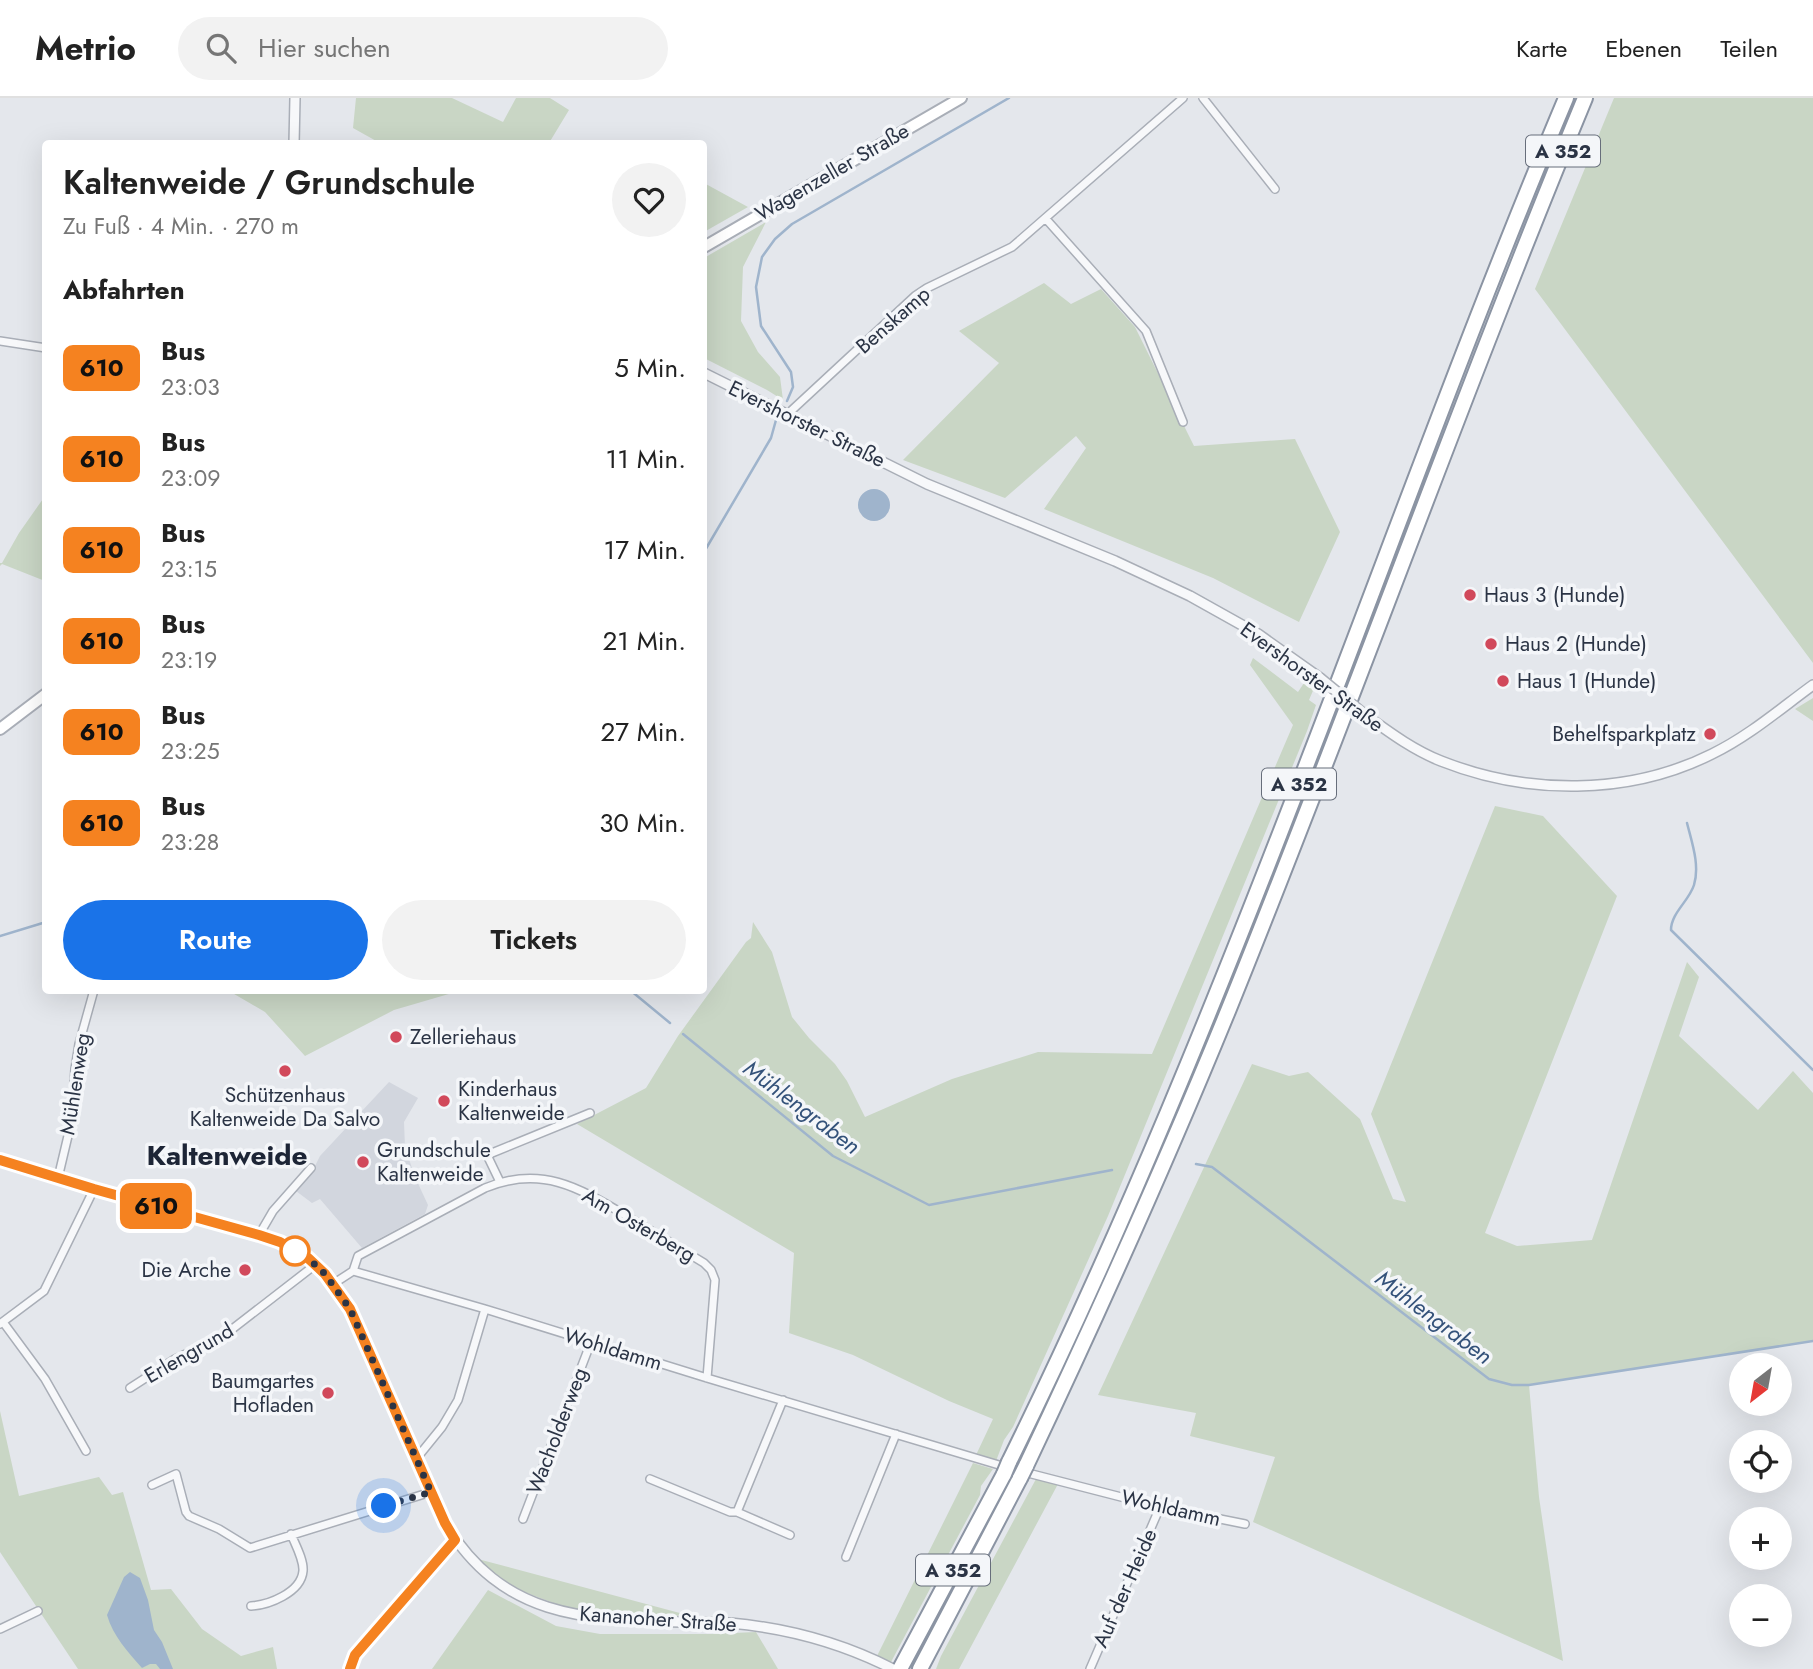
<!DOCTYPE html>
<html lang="de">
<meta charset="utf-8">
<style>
body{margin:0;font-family:Jost,sans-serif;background:#f2f2f2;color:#222;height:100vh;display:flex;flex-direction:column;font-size:26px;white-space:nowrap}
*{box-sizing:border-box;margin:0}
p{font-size:23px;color:#767676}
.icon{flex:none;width:38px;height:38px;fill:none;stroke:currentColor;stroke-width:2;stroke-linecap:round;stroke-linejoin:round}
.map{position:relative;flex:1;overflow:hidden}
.details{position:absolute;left:42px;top:42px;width:665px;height:854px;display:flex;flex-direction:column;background:#fff;border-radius:7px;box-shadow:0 7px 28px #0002}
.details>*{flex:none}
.badge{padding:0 14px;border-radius:10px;font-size:24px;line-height:46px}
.needle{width:46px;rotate:211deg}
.controls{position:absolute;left:1729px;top:1255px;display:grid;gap:14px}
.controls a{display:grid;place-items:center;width:63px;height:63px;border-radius:50%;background:#fff;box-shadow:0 7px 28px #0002;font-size:35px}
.you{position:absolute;width:35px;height:35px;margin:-18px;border:5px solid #fff;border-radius:50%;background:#1a73e8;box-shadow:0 0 0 10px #1a73e833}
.map>.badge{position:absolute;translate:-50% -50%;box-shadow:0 0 0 4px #fff}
h2{padding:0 21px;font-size:26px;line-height:63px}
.round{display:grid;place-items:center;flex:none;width:74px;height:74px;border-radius:37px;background:#f2f2f2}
.head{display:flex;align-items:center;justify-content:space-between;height:119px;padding:0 21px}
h1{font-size:33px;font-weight:600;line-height:52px}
.cta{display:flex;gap:14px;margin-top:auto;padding:14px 21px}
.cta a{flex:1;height:80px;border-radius:42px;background:#1a73e8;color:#fff;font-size:28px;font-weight:600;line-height:80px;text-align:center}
.cta a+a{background:#f2f2f2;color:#222}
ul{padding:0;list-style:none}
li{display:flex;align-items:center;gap:21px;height:91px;padding:0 21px}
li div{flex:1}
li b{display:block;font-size:26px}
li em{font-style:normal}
li .badge{min-width:77px;font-weight:700;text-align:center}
header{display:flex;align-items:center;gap:42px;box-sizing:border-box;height:98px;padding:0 35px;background:#fff;border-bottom:2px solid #e0e0e0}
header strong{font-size:33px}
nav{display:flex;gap:38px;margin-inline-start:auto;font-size:24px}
.search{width:490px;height:63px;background:#f2f2f2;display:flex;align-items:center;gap:18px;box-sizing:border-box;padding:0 24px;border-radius:38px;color:#767676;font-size:26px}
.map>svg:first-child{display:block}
.built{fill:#d2d6de}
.green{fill:#c9d6c5}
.water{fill:#9fb4cc}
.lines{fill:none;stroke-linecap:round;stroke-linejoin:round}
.stream{stroke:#9fb4cc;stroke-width:2.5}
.minor-casing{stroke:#a9aeb7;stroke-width:10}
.tertiary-casing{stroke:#a9aeb7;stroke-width:12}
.secondary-casing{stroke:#a9aeb7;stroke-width:14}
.motorway-casing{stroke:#8b94a3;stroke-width:18}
.minor{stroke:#f7f8fa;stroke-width:7}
.tertiary{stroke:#f7f8fa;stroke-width:9}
.secondary{stroke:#fff;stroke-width:10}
.motorway{stroke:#fff;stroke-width:14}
.tertiary-bridge-casing{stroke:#a9aeb7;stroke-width:12;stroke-linecap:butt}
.motorway-bridge-casing{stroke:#8b94a3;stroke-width:18;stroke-linecap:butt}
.tertiary-bridge{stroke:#f7f8fa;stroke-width:9}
.motorway-bridge{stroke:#fff;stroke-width:14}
.line-casing{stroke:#fff;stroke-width:16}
.line{stroke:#f58220;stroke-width:10}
.walk{stroke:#2b3445;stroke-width:7;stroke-dasharray:0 12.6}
.poi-dot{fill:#d1495b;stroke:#f4f6f9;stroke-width:2.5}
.stop-dot{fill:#fff;stroke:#f58220;stroke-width:3.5}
.labels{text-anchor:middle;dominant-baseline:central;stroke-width:7;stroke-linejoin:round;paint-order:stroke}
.shield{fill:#f4f6f9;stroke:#676e7b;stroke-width:2}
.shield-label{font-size:19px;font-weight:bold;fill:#2b3445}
.street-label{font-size:21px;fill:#2b3445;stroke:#f4f6f9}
.poi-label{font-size:21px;fill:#2b3445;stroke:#f4f6f9;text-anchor:start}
.water-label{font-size:23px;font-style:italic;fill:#34527a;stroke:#f4f6f9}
.district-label{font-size:28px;font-weight:bold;fill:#1d2536;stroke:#f4f6f9}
</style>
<header>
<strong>Metrio</strong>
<div class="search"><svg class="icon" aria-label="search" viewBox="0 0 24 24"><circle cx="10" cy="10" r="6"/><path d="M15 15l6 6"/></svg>Hier suchen</div>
<nav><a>Karte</a><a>Ebenen</a><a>Teilen</a></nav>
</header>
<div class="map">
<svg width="1813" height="1571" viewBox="0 0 1813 1571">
<rect width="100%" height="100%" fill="#e4e7ec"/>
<path class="built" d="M389 984 418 1000 404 1024 405 1049 415 1079 428 1107 425 1116 362 1150 320 1101 312 1105 296 1093 314 1070 320 1058Z"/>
<path class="green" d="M356 0H452L503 24 516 0H550L569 12 549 45H378V44L353 30Z
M1614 0H1813V565L1535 191Z
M704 85 748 109 704 134Z
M766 124 743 169 741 223 758 254 780 279 783 302 767 292 704 260V160Z
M1044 185 1071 206 1101 191 1135 229 1194 348 1295 341 1340 434 1299 524 1213 480 1044 411 1086 350 1076 338 1005 400 903 362 999 265 959 233Z
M45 398V483L2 466 0 468V465H2L19 435Z
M1253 560 1298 594 1306 582 1315 588 1309 602 1316 607 1307 633 1108 1118 1013 1329 1004 1342 996 1363 976 1357 993 1321 949 1303 853 1257 789 1235 794 1155 577 1026 646 990 678 938 746 844 751 840 753 824 772 854 792 919 809 940 835 966 847 983 865 1019 952 981 1038 954 1152 956 1293 627 1250 567Z
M1813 600V623L1795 611Z
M1495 708 1543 718 1617 798 1485 1135 1517 1148 1592 1142 1687 864 1699 879 1679 938 1758 1012 1793 973 1813 995V1243L1529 1287 1539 1399 1563 1563 1253 1424 1275 1359 1190 1338 1196 1315 1098 1297 1252 966 1289 978 1308 974 1360 1021 1393 1101 1406 1104 1371 1016Z
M229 893H459L394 912 305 958 265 914Z
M0 1313 19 1398 99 1379 112 1397 123 1394 151 1492 171 1491 202 1531 241 1558 273 1549 277 1571H78L0 1454Z
M973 1365 993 1371 981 1388 980 1397 891 1564 877 1558Z
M1036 1381 1058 1386 959 1571H936L941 1558Z
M474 1460 691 1518 605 1517 567 1510 516 1491Z
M488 1492 556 1528 600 1536H710L756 1534 778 1571H432Z"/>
<path class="water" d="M858 407a16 16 0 1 1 32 0a16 16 0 1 1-32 0Z
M130 1474 140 1480 148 1502 154 1532 162 1544 173 1571H160L156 1566H150L142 1570C128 1554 113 1538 107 1517L124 1479Z"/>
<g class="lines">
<path class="stream" d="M787 303 793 289 791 274 761 228 756 189 762 159 775 141 792 126 1009 0
M704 454 771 340 776 322
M1687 725C1692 745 1700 767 1694 787 1689 803 1671 815 1671 832L1813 972
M0 838 46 824
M630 892 670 925
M683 936 833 1058 929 1107 1112 1072
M1196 1066 1212 1069 1489 1281 1512 1287H1529L1813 1243"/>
<defs>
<path id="minor" d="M1203 0 1275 91
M1046 121 1146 233 1183 324
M0 243 46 250
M789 318 792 312 915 198 927 190 1012 149 1183 0
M58 1080 72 1021 75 971 79 946 94 892
M500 1084 487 1057 590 1015
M259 1137 273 1113 311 1070
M353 1173 485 1211 707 1280 1009 1370
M353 1173 358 1158 485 1090C543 1066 581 1091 630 1120 655 1135 679 1150 704 1165L711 1172 715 1182 707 1280
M333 1186 353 1173
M3 1224 45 1281 86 1353
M0 1226 44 1193 94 1091
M130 1290 175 1261 222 1239 315 1167
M416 1361 442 1329 458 1302 485 1211
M1024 1374 1160 1409 1245 1426
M650 1381 730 1414H737L790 1437
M152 1387 176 1376 186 1414 189 1418 219 1431 250 1450 431 1394
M737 1414 783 1302
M523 1421 591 1244
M846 1459 896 1336
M251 1508C268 1507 301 1495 303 1473 304 1462 295 1446 291 1436
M0 1531 38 1513
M350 1571 355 1557 455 1442
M1090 1571 1160 1409"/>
<path id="tertiary" d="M294 46 295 0
M704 275 927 386 1115 463 1190 498 1258 536 1320 580
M1364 616C1389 634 1413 652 1441 663 1527 697 1628 698 1712 656 1749 638 1780 611 1813 587
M0 1062 94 1091 259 1137 280 1144 308 1160 325 1176 350 1211 445 1425C502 1519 582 1522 682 1524 698 1525 714 1524 730 1525 787 1530 842 1545 893 1571"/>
<path id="secondary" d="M704 149 961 0
M0 631 46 596"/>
<path id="motorway" d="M1009 1364C1123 1133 1219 895 1311 655 1395 437 1475 216 1566 0
M1026 1368C1097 1218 1165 1067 1228 913 1351 610 1460 302 1585 0
M900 1571 1004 1376
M920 1571 1020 1380"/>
</defs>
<use href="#minor" class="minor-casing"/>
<use href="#tertiary" class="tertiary-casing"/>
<use href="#secondary" class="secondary-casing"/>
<use href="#motorway" class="motorway-casing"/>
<use href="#minor" class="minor"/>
<use href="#tertiary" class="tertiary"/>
<use href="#secondary" class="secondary"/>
<use href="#motorway" class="motorway"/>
<defs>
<path id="tertiary-bridge" d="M1320 580 1364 616"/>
<path id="motorway-bridge" d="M1004 1376 1009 1364
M1020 1380 1026 1368"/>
</defs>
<use href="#tertiary-bridge" class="tertiary-bridge-casing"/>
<use href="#motorway-bridge" class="motorway-bridge-casing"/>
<use href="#tertiary-bridge" class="tertiary-bridge"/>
<use href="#motorway-bridge" class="motorway-bridge"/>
</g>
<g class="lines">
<defs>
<path id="line" d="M0 1062 94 1091 259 1137 280 1144 308 1160 325 1176 350 1211 445 1425 455 1442 355 1557 350 1571"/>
</defs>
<use href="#line" class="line-casing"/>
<use href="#line" class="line"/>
<path class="walk" d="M295 1153 289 1149 308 1160 325 1176 350 1211 431 1394 384 1408"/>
</g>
<g class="poi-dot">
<circle cx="1470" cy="497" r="7"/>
<circle cx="1491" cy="546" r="7"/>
<circle cx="1503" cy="583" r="7"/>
<circle cx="1710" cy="636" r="7"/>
<circle cx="396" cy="939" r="7"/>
<circle cx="285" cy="973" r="7"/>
<circle cx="444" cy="1003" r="7"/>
<circle cx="363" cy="1064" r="7"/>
<circle cx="245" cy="1172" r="7"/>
<circle cx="328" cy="1295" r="7"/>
</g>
<circle class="stop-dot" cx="295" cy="1153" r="14"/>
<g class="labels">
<g class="shield">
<rect x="1526" y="37.5" width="74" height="31" rx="5"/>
<rect x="1262" y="670.5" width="74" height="31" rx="5"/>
<rect x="916" y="1456.5" width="74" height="31" rx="5"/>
</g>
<g class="shield-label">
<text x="1563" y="53">A 352</text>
<text x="1299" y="686">A 352</text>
<text x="953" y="1472">A 352</text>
</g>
<g class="street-label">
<text transform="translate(832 74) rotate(-30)">Wagenzeller Straße</text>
<text transform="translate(893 222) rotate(-41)">Benskamp</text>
<text transform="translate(807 326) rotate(26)">Evershorster Straße</text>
<text transform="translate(1312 579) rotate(36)">Evershorster Straße</text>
<text transform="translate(75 986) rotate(-81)">Mühlenweg</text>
<text transform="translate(639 1127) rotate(30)">Am Osterberg</text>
<text transform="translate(613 1251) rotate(17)">Wohldamm</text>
<text transform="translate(189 1255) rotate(-30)">Erlengrund</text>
<text transform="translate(557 1333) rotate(-69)">Wacholderweg</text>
<text transform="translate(1171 1410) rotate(13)">Wohldamm</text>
<text transform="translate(1125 1490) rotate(-66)">Auf der Heide</text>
<text transform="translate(658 1521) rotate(4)">Kananoher Straße</text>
</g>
<g class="poi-label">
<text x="1484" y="497">Haus 3 (Hunde)</text>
<text x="1505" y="546">Haus 2 (Hunde)</text>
<text x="1517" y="583">Haus 1 (Hunde)</text>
<text x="1696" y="636" text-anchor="end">Behelfsparkplatz</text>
<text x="410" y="939">Zelleriehaus</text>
<text x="458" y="991">Kinderhaus<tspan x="458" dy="24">Kaltenweide</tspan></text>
<text x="285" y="997" text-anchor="middle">Schützenhaus<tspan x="285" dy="24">Kaltenweide Da Salvo</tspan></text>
<text x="377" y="1052">Grundschule<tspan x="377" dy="24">Kaltenweide</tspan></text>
<text x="231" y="1172" text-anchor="end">Die Arche</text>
<text x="314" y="1283" text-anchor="end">Baumgartes<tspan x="314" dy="24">Hofladen</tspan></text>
</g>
<g class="water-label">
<text transform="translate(802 1009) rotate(37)">Mühlengraben</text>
<text transform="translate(1434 1219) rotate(37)">Mühlengraben</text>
</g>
<g class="district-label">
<text x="227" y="1057">Kaltenweide</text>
</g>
</g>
</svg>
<div class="controls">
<a><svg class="needle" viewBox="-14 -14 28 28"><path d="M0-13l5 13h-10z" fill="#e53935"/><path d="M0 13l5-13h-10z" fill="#767676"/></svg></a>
<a><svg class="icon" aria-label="locate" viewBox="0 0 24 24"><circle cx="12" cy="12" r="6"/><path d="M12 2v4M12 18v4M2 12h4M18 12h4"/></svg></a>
<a>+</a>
<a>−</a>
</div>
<div class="you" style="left:384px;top:1408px"></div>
<b class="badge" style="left:156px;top:1108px;background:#f58220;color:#111">610</b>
<section class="details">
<div class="head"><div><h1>Kaltenweide / Grundschule</h1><p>Zu Fuß · 4 Min. · 270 m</p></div><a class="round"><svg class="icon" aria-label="heart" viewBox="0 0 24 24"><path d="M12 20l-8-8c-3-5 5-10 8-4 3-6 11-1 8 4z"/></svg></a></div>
<h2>Abfahrten</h2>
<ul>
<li><span class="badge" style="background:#f58220;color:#111">610</span><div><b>Bus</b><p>23:03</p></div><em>5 Min.</em></li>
<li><span class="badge" style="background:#f58220;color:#111">610</span><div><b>Bus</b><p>23:09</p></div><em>11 Min.</em></li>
<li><span class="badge" style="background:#f58220;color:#111">610</span><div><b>Bus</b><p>23:15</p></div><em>17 Min.</em></li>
<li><span class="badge" style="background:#f58220;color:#111">610</span><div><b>Bus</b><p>23:19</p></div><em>21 Min.</em></li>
<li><span class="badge" style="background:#f58220;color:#111">610</span><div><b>Bus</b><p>23:25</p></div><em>27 Min.</em></li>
<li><span class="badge" style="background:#f58220;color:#111">610</span><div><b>Bus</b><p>23:28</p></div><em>30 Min.</em></li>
</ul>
<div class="cta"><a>Route</a><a>Tickets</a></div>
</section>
</div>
